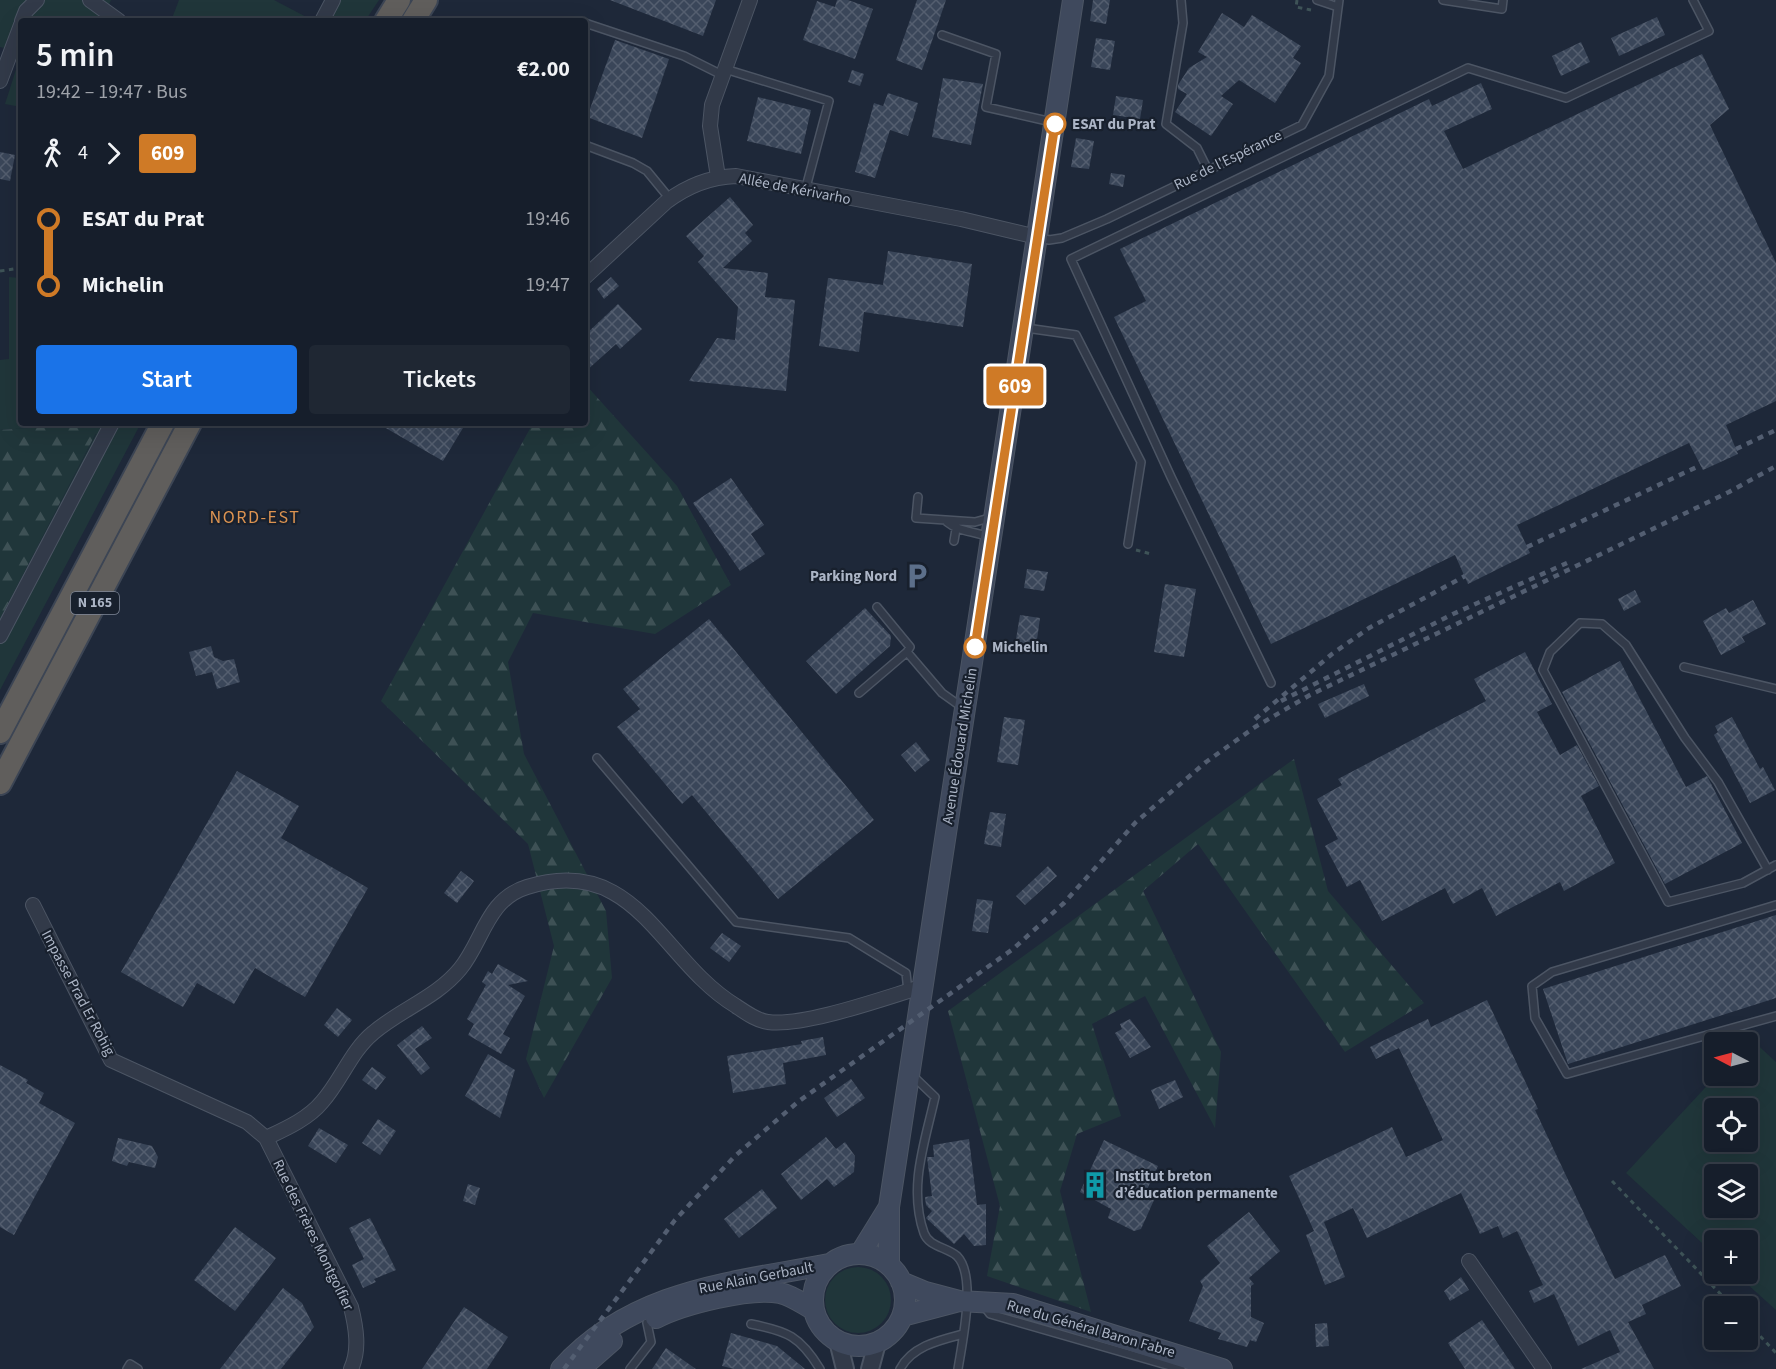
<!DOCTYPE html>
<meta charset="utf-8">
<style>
body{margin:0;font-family:"Source Sans 3",sans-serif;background:#1f2733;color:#f1f3f6;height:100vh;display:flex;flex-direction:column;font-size:22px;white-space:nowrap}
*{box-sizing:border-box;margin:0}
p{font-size:20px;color:#9ea2a9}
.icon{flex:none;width:33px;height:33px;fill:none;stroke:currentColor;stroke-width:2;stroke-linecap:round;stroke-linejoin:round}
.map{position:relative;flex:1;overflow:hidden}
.drawer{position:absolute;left:18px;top:18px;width:570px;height:408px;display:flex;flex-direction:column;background:#161e2b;border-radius:6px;box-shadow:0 6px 24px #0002,0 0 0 2px #353c47}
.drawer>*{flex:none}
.badge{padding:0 12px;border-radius:4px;font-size:21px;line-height:39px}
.needle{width:39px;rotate:276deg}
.fabs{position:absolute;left:1704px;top:1032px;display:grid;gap:12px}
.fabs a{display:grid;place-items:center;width:54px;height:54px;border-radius:6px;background:#161e2b;box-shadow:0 6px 24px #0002,0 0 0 2px #353c47;font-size:30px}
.map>.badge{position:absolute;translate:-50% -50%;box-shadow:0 0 0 3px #fff}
.legs{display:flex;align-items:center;gap:9px;height:66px;padding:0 18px;font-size:20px}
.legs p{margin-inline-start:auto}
.headline{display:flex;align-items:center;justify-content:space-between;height:102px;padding:0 18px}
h1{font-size:33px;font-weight:600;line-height:45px}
.action{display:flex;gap:12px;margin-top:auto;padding:12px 18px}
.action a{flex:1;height:69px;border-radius:6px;background:#1a73e8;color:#fff;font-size:24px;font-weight:600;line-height:69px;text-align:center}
.action a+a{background:#1f2733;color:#f1f3f6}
ul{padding:0 18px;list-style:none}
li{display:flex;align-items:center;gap:21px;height:66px;font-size:22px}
li i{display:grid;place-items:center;width:9px;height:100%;margin:0 8px;background:currentColor}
li i::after{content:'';width:15px;height:15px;margin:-8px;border:4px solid;border-radius:50%;background:#161e2b}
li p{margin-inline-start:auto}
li:first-child i{background:linear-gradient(#0000 50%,currentColor 0)}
li:last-child i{background:linear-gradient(currentColor 50%,#0000 0)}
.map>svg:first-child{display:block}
.grass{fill:#20363a;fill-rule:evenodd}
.forest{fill:url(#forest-firs)}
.building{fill:url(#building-cross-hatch)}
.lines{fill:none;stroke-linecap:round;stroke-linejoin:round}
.service-casing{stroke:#4c5564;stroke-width:10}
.minor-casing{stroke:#4c5564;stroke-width:16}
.tertiary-casing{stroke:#4c5564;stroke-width:20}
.secondary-casing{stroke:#4c5564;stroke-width:22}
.trunk-casing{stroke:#3c4554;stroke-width:26}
.path{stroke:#3e5357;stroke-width:3;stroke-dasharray:4.5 4.5;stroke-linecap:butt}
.service{stroke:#323a49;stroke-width:7}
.minor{stroke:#323a49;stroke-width:14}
.tertiary{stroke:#323a49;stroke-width:16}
.secondary{stroke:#3f495d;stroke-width:20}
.trunk{stroke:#605e5c;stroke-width:22}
.rail{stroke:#535e71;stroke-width:4.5;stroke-dasharray:6 6;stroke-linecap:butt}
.line-1-casing{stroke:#fff;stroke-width:14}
.line-1{stroke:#cf7a26;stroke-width:9}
.stop-1-dot{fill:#fff;stroke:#cf7a26;stroke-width:3}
.labels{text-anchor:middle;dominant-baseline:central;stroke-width:4.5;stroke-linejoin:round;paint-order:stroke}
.shield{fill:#18202d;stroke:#808898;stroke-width:1.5}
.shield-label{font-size:14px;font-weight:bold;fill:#acb5c6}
.stop-label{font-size:15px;font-weight:bold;fill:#acb5c6;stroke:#18202d;text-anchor:start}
.street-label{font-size:15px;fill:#acb5c6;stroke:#18202d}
.poi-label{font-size:15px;font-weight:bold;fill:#acb5c6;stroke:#18202d;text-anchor:end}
.quarter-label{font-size:18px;letter-spacing:1.5px;fill:#dc9351;stroke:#18202d}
</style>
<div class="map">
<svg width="1776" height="1369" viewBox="0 0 1776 1369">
<defs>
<pattern id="forest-firs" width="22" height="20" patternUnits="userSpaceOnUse" patternTransform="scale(1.5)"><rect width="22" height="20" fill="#20363a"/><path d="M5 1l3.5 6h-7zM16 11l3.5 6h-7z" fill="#3e5155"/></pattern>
<pattern id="building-cross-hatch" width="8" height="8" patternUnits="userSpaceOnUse" patternTransform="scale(1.5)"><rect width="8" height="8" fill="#3a4659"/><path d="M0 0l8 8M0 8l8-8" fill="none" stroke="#545e6f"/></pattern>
</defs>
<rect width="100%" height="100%" fill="#1e2839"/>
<path class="grass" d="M0 0H111L102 21H21V52L0 47Z
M179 0H274L314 21H171Z
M325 0H379L365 21H315Z
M21 54V107L5 104Z
M9 277 21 278V423H141L0 690V619L96 434 74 425 0 430V360L9 359Z
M1750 1038 1776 1062V1310L1736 1274H1748V1240H1714V1254L1626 1173 1716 1076H1748L1746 1042ZM1748 1108V1142H1714V1108ZM1748 1174V1208H1714V1174Z
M825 1300a33 33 0 1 1 66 0a33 33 0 1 1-66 0Z"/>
<path class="forest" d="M585 384 677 486 731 585 655 634 533 613 508 662 524 754 606 911 612 978 544 1098 526 1059 554 946 528 844 381 701 533 423H585Z
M74 425 96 433 0 619V430Z
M1294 759 1328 891 1424 1003 1345 1052 1198 844 1143 891 1221 1052 1215 1128 1145 996 1092 1024 1121 1116 1077 1134 1060 1191 1091 1312 987 1276 1000 1206 948 1011Z"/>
<path class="building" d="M610 0H716L703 36Z
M837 0H848L873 9 855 59 803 40 817 1 835 7Z
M917 0H946L922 70 896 60Z
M1093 0H1110L1106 24 1090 21Z
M1222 13 1244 27 1252 15 1301 46 1293 58 1301 63 1275 103 1239 80 1221 96 1233 104 1211 136 1175 112 1187 94 1178 89V85L1189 68 1207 57 1198 52Z
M1657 17 1665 35 1619 56 1611 38Z
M1096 38 1115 41 1110 70 1091 67Z
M615 40 669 59 642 138 587 117Z
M1581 42 1590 62 1561 76 1552 56Z
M1702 54 1729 109 1710 125 1776 263V401L1726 425 1738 454 1703 470 1689 443 1517 525 1530 553 1468 584 1455 555 1271 644 1114 317 1146 301 1120 249 1429 99 1432 106 1481 83 1492 109 1444 131 1463 169Z
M852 70 864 74 860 86 848 82Z
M943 78 983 84 971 145 932 137Z
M888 93 918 103 908 136 890 130 875 178 855 172 874 103 883 106Z
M1116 96 1143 100 1140 119 1113 115Z
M758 97 811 110 801 154 747 141Z
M1076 138 1094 141 1089 169 1071 167Z
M0 152 15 155 10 181 0 179Z
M1111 173 1125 175 1123 187 1109 184Z
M730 197 753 225 745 233 752 241 723 268 768 273 765 297 795 300 786 391 689 381 717 338 735 340 738 307 698 262 704 256 686 236Z
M888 251 972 264 963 327 864 312 859 352 819 346 828 278 883 285Z
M611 277 619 286 604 299 597 289Z
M618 304 642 329 620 349 616 344 585 372V335Z
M377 423H466L443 461Z
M731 478 764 525 751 534 765 554 740 571 693 503Z
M1027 569 1048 572 1044 591 1024 588Z
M1165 584 1196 589 1184 657 1154 652Z
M1635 590 1641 602 1624 611 1618 599Z
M1753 600 1766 624 1742 637 1745 642 1721 655 1703 621 1726 608 1729 613Z
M865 608 891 636 890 646 836 694 806 661Z
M1020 615 1040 618 1035 654 1014 651Z
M709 619 874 820 778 899 692 795 682 804 617 727 640 709 623 689Z
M211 646 214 657 223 661 234 659 240 682 217 689 212 672 196 676 189 652Z
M1525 652 1552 704 1537 712 1560 755 1577 745 1599 786 1581 796 1615 863 1564 891 1560 882 1496 916 1482 888 1453 904 1445 888 1382 921 1360 880 1347 887 1325 846 1338 839 1317 799 1342 785 1338 779 1486 701 1474 679Z
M1620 661 1686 787 1707 776 1742 843 1665 884 1562 692Z
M1364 684 1369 696 1325 718 1318 704Z
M1004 717 1025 720 1018 765 997 762Z
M1732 717 1760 769 1763 767 1775 790 1750 803 1714 735 1718 732 1715 726Z
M916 742 930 760 915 772 901 755Z
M237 771 299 806 281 838 368 888 305 997 255 968 234 1004 197 983 183 1007 121 972Z
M990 812 1006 814 1001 847 984 844Z
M1048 866 1057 876 1025 905 1016 896Z
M461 871 474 881 457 903 444 893Z
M977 899 993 901 988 933 972 931Z
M1776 915V998L1568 1064 1543 989Z
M722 933 741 946 729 962 710 948Z
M498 964 528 981 508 985 525 996 503 1034 510 1038 501 1054 468 1035 474 1024 467 1019 486 985 482 982 488 971 492 974Z
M1487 1000 1538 1109 1535 1110 1615 1279 1665 1255 1681 1286 1642 1305 1646 1314 1628 1322 1654 1369H1581L1620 1352 1610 1330 1578 1346 1554 1294 1534 1303 1529 1291 1543 1285 1517 1231 1503 1238 1498 1226 1480 1234 1461 1193 1367 1238 1353 1208 1324 1222 1345 1277 1325 1285 1306 1235 1314 1231 1289 1176 1392 1127 1406 1157 1443 1140 1399 1048 1376 1059 1370 1047 1428 1019 1431 1027Z
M337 1008 352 1020 338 1037 324 1025Z
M1130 1019 1151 1047 1130 1058 1115 1033 1122 1029 1120 1024Z
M422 1026 432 1038 415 1049 430 1068 421 1075 397 1045Z
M823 1037 826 1055 783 1063 786 1084 733 1093 727 1056 802 1044 801 1041Z
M488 1054 515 1070 500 1118 465 1096Z
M0 1065 28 1080 26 1083 44 1093 39 1103 75 1123 14 1235 0 1227Z
M372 1067 386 1077 376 1090 362 1080Z
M851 1079 865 1098 837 1117 824 1098Z
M1175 1080 1183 1097 1159 1109 1151 1090Z
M378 1119 396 1131 380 1155 362 1143Z
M319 1128 348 1145 336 1163 308 1146Z
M826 1137 836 1149 845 1142 855 1156 854 1172 834 1187 827 1179 801 1200 781 1174Z
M118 1138 152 1146 158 1157 155 1168 129 1162 127 1166 112 1161Z
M969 1139 977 1205 986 1204V1245L974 1246 964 1234 954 1244 926 1218 932 1211 926 1205 925 1197 932 1196 927 1157H934L933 1145Z
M1104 1140 1158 1166 1144 1196 1154 1200 1141 1229 1134 1231 1108 1218 1111 1209 1080 1192Z
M468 1184 480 1188 475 1205 463 1201Z
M762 1189 777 1208 739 1238 724 1219Z
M1249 1212 1280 1251 1249 1278 1254 1284 1251 1286V1317L1264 1323 1256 1342 1250 1340 1247 1347 1218 1339 1221 1333 1189 1321 1203 1286 1200 1281 1220 1263 1207 1246Z
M370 1218 396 1270 374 1279 376 1282 363 1288 352 1265 364 1259 349 1228Z
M235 1227 276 1258 235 1311 194 1280Z
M1461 1277 1469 1290 1450 1301 1444 1291Z
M283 1288 302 1303 314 1327 281 1369H220Z
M464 1307 508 1337 487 1369H422Z
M1482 1320 1515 1369H1465L1448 1343Z
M1327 1323 1329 1346 1316 1347 1315 1324Z
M731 1333 777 1346 805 1369H734L722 1366Z
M666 1348 696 1369H652Z"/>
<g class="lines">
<defs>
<path id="service" d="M1181 0 1183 23 1166 124 1197 148 1208 170
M1317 0 1338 7
M1443 0 1502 9 1503 0
M574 21H578
M585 23 684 56 722 75
M942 35 996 54 986 107 1052 122
M725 69 829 101 805 191
M585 145 633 163 647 171 670 199
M1040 238 1049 240 1062 238 1107 219 1302 125 1329 76 1339 0
M1026 328 1076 335 1141 462 1128 544
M918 497 916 518 975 522 993 517
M947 522C959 532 974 531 988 537
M954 541 956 529
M877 607 910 647 907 652 942 693 963 708
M1684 667 1776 689
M1271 683 1171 477 1071 259 1468 68 1566 98 1709 31 1693 0
M859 693 907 652
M597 758 736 922 849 938 906 973 908 991
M1768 870 1718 782 1685 738 1626 645 1602 624 1580 623 1550 652 1543 670 1668 902 1743 883 1776 865
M1776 905 1552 972 1532 986 1535 1018 1567 1074 1776 1016
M911 1074 935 1097C925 1142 908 1187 924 1233 929 1247 947 1247 957 1256 977 1276 962 1343 958 1369
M984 1306 990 1314 1181 1369
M751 1324C787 1331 800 1336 820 1369
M127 1369 130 1364 138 1369
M630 1369 651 1342 647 1323
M900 1369C912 1346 940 1340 963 1334"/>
<path id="minor" d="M90 0 119 21
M22 21 26 11 37 0
M322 21 333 0
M0 81 21 25
M718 177 710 126 712 105 750 0
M585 277 666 202C687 186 709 177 736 176L961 219 1037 237
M0 636 112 423
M33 905 111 1060 247 1122 266 1138C285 1129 308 1119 322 1102 341 1081 351 1051 373 1033 401 1009 436 998 460 969 483 941 487 899 527 887 637 853 660 960 736 1006 745 1012 757 1021 768 1022 804 1027 884 998 921 987
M266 1138 351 1307C356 1327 360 1350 351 1369
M1469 1261 1544 1369"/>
<path id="tertiary" d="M838 1341 845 1369
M870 1369 877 1343"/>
<path id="secondary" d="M860 1254 889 1207
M813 1300a46 46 0 1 1 92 0a46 46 0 1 1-92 0Z
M889 1265V1207L1073 0
M901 1282 925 1292 959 1301 1013 1304 1222 1369
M902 1316 959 1301
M656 1318C683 1304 751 1287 780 1293 793 1296 803 1304 814 1310
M561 1369C633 1289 732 1283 829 1264
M580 1369 612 1341"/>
<path id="trunk" d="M386 21 399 0
M413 21 426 0
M0 732 163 423
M0 783 190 423"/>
</defs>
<use href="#service" class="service-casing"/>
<use href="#minor" class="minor-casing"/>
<use href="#tertiary" class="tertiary-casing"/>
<use href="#secondary" class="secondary-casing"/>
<use href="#trunk" class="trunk-casing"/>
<path class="path" d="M1297 0 1296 7 1311 10
M0 271 21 268
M1136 550 1151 554
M1612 1181 1732 1306
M1748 1323 1776 1353"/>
<use href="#service" class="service"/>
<use href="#minor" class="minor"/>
<use href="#tertiary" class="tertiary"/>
<use href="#secondary" class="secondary"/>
<use href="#trunk" class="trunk"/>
<path class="rail" d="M1736 449 1776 430
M1527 547 1701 465
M1281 701 1453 614 1567 563
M1255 719 1332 654 1369 628 1465 576
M564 1369 675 1220 735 1156 799 1101 1013 949 1064 903 1136 822 1206 762 1255 727 1310 695 1729 492 1776 466"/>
</g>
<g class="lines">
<defs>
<path id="line-1" d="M975 647 1055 124"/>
</defs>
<use href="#line-1" class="line-1-casing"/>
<use href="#line-1" class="line-1"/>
</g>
<defs>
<symbol id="parking-bare" viewBox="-9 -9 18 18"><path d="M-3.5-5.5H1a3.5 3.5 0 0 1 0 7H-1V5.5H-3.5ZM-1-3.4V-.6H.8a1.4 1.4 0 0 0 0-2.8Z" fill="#5c6f8a" stroke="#18202d" stroke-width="2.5" paint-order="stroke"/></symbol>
<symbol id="building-bare" viewBox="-9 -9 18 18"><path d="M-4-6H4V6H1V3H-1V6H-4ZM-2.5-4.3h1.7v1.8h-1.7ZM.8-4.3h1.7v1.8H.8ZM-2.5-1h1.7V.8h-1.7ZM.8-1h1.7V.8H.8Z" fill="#0f9aa8" stroke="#18202d" stroke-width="2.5" paint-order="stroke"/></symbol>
</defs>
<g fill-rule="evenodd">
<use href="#parking-bare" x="898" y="557" width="38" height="38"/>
<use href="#building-bare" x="1076" y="1166" width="38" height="38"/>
</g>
<g class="stop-1-dot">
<circle cx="1055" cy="124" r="10"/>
<circle cx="975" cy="647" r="10"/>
</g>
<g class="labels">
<rect class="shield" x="71" y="592" width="48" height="22" rx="4.5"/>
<g class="shield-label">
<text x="95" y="603">N 165</text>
</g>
<g class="stop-label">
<text x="1072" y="124">ESAT du Prat</text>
<text x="992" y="647">Michelin</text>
</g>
<g class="street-label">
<text transform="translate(1228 160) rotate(-26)">Rue de l'Espérance</text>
<text transform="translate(795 189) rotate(11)">Allée de Kérivarho</text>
<text transform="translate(960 746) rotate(-81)">Avenue Édouard Michelin</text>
<text transform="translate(78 993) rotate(62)">Impasse Prad Er Rohig</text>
<text transform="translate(313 1235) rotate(64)">Rue des Frères Montgolfier</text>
<text transform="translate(756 1278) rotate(-11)">Rue Alain Gerbault</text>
<text transform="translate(1091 1329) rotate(16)">Rue du Général Baron Fabre</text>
</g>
<g class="poi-label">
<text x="897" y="576">Parking Nord</text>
<text x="1115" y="1176" text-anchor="start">Institut breton<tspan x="1115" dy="17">d’éducation permanente</tspan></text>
</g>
<g class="quarter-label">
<text x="255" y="517">NORD-EST</text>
</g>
</g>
</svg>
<div class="fabs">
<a><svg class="needle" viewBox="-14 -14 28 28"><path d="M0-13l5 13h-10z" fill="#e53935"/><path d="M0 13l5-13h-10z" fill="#9ea2a9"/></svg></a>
<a><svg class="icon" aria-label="locate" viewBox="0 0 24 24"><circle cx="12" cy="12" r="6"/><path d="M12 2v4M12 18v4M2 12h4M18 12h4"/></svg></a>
<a><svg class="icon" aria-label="layers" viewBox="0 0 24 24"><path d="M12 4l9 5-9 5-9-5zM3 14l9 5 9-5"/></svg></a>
<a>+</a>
<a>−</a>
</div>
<b class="badge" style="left:1015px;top:386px;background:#cf7a26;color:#fff">609</b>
<section class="drawer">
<div class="headline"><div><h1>5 min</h1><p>19:42 – 19:47 · Bus</p></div><b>€2.00</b></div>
<div class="legs"><svg class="icon" aria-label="walk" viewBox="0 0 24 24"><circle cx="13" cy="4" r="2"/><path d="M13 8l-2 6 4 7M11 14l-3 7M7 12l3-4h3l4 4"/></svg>4<svg class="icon" aria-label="forward" viewBox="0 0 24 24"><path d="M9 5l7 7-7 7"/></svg><b class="badge" style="background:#cf7a26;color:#fff">609</b></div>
<ul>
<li><i style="color:#cf7a26"></i><b>ESAT du Prat</b><p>19:46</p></li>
<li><i style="color:#cf7a26"></i><b>Michelin</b><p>19:47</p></li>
</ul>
<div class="action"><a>Start</a><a>Tickets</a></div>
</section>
</div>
